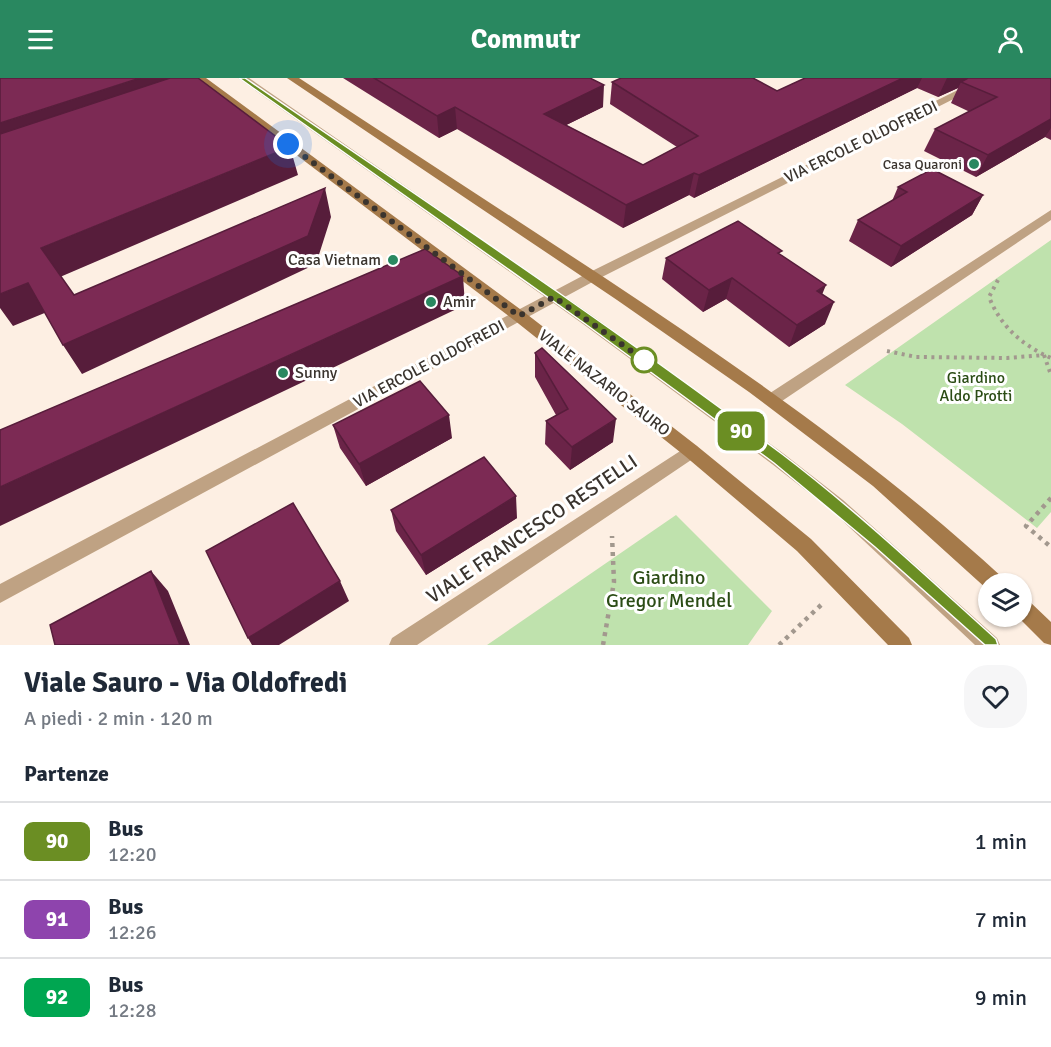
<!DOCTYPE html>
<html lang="it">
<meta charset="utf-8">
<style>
body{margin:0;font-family:Signika,sans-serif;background:#f6f6f7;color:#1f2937;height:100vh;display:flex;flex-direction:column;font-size:22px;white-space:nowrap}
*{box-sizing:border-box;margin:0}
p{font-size:20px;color:#747a83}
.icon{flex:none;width:33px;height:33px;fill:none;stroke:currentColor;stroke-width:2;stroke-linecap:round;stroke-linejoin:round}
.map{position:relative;height:567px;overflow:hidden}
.details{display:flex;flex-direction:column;background:#fff;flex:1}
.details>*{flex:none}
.badge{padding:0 12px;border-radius:9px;font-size:21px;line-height:39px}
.controls{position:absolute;left:978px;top:495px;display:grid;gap:12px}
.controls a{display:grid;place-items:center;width:54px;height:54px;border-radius:50%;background:#fff;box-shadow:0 2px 4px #0004;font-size:30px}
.you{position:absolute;width:30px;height:30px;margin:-15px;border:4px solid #fff;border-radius:50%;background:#1a73e8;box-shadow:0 0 0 9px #1a73e833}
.map>.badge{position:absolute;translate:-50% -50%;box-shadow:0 0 0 3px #fff}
h2{padding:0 24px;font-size:22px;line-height:54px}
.round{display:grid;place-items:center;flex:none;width:63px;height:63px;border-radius:24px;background:#f6f6f7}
.head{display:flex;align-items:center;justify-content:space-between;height:102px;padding:0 24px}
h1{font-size:28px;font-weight:700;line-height:45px}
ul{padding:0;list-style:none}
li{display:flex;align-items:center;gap:18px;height:78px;padding:0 24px;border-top:2px solid #e0e1e3}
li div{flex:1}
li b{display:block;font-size:22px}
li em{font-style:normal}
li .badge{min-width:66px;font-weight:700;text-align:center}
header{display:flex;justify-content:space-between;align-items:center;height:78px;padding:0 24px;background:#298860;color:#fff;font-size:27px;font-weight:700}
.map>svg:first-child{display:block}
.green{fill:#bfe2ad}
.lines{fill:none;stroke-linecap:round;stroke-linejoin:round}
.path-far1{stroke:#a2988e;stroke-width:4;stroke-dasharray:3 4.5;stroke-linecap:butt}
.path{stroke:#a2988e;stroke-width:4.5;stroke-dasharray:4 5;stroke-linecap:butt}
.lane{fill:#bfa283;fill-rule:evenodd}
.street{fill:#bfa283;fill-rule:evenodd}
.secondary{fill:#a57a4a;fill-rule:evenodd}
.wall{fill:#6b2448}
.shaded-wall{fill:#571d3b}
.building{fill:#7c2a54;stroke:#571d3b;stroke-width:1.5}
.line{fill:#6b8e23;stroke:#fff;stroke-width:1.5}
.walk{stroke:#3a342e;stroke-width:6;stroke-dasharray:0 10.8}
.poi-dot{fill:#298860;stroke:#fff;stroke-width:2}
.stop-dot{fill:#fff;stroke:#6b8e23;stroke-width:3}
.labels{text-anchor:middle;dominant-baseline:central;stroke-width:6;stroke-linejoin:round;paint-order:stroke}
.far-poi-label{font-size:14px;fill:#3a342e;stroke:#fff;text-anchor:end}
.street-label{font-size:16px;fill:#3a342e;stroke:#fff}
.poi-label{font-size:16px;fill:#3a342e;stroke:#fff;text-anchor:start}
.park-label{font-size:16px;fill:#2b4c15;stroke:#fff}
.near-street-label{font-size:20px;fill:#3a342e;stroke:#fff}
.near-park-label{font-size:20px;fill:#2b4c15;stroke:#fff}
</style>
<header><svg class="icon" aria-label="menu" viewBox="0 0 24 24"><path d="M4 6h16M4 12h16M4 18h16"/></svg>Commutr<svg class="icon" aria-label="person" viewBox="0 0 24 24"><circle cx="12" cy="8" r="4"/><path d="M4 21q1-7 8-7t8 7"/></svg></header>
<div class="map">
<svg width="1051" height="567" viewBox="0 0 1051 567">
<rect width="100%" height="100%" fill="#fdefe3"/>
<path class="green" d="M1051 162V434L1037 450 902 346 845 307Z
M676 437 772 533 748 567H487Z"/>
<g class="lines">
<path class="path-far1" d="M998 202 989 219C1001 249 1022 267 1051 280
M887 273 916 279 1007 280 1044 277
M1044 277 1051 297"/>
<path class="path" d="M1051 420 1026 448 1051 469
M603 567 614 504 612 458
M779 567 821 527"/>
<path class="lane" d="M238 0H249L593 238 784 376 843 422 997 560 1000 567H975L831 432 772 386 583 246Z
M691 366 697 368 699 373 697 378 417 567H389L392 560Z"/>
<path class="street" d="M982 0H995L598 201 0 525V506L588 195Z
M1051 132V142L779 325H767L765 321 767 317Z"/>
<path class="secondary" d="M195 0H206L524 234 697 368 811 461 909 560 912 567H888L797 473 685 378 514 242Z
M287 0H299C400 66 501 132 602 198 742 291 879 386 1003 500L1005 506H988V512L873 408 749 314 617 222Z
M1022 520 1029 523 1051 544V567L1044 565 1017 538H1022Z"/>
</g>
<path class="wall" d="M343 0H590L603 29 566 47 643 87 677 69 610 26 612 4 777 13 805 0H1051V62L1045 59 976 99 924 73 935 51 970 34 951 25 958 10 938 19 917 10 694 120 689 117 623 150 457 51 439 60Z
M898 109 983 117 972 137 891 189 849 163 858 142 892 123Z
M780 177 822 216 825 246 789 269 726 221 703 234 662 201 666 180Z
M535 275 613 364 570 392 545 366 546 343 556 337 535 299Z
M333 347 452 360 366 408 340 370Z
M391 432 517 440 426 497 396 453Z"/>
<path class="shaded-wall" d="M140 0H185L0 79V45Z
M903 0H922L917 10 694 120 699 97Z
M947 0H977L961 4 958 10 938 19Z
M604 7 603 29 544 58V36Z
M455 29 457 51 439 60 437 38Z
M1051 41V50L1045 59 976 99 988 77Z
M290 69 298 97 60 199 41 170Z
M694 95 689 117 623 150 626 127Z
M325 110 331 139 316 186 82 296 63 267Z
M983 117 972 137 891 189 901 168Z
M463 198 465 227 0 448V409Z
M732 200 726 221 703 234 709 212Z
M28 205 47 234 13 248 0 230V216Z
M826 207 817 229V213Z
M834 224 825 246 789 269 797 247Z
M449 337 452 360 366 408 359 386Z
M616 341 613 364 570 392 572 369Z
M516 418 517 440 426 497 421 477Z
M151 493 168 513 190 567H180Z
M340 503 349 523 279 567H252L248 560Z"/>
<path class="building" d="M0 0H140L0 45Z
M170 0H198L290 69 41 170 74 217 325 110 308 158 63 267 28 205 0 216V56Z
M374 0H590L604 7 544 36 643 87 698 58 612 4 621 0H753L777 13 805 0H903L699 97 694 95 626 127 455 29 437 38Z
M968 0H1051V41L988 77 935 51 997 19 961 4Z
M932 91 983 117 901 168 858 142 907 114 898 109Z
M738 143 782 173 778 175 826 207 817 213 834 224 797 247 732 200 709 212 666 180Z
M425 171 463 198 0 409V352Z
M542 270 616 341 572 369 546 343 568 331 535 275Z
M420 303 449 337 359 386 333 347Z
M484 379 516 418 421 477 391 432Z
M293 425 340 503 248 560 206 473Z
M151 493 180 567H55L50 547Z"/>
<path class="line" d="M239 0H245C425 123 607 244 782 376 857 433 926 498 996 561L998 567H985L875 469 774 385 584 245Z"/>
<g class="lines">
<path class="walk" d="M288 66 519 238 554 219 644 282"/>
</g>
<g class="poi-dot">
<circle cx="974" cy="86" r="6"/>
<circle cx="393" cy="182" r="6"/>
<circle cx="431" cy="224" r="6"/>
<circle cx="283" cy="295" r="6"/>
</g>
<circle class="stop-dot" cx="644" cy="282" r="12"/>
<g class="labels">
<g class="far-poi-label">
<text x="962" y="86">Casa Quaroni</text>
</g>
<g class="street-label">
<text transform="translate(861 64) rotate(-26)">VIA ERCOLE OLDOFREDI</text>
<text transform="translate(429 286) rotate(-28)">VIA ERCOLE OLDOFREDI</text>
<text transform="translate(604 305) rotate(38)">VIALE NAZARIO SAURO</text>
</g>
<g class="poi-label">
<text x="381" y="182" text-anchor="end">Casa Vietnam</text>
<text x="443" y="224">Amir</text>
<text x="295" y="295">Sunny</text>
</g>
<g class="park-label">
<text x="976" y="300">Giardino<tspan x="976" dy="18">Aldo Protti</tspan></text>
</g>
<g class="near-street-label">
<text transform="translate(532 451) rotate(-34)">VIALE FRANCESCO RESTELLI</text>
</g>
<g class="near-park-label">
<text x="669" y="499">Giardino<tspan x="669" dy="23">Gregor Mendel</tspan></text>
</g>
</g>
</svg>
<div class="controls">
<a><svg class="icon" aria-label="layers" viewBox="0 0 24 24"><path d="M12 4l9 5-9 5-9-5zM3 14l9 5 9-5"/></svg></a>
</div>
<div class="you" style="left:288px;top:66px"></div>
<b class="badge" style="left:741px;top:353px;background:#6b8e23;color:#fff">90</b>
</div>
<section class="details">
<div class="head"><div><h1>Viale Sauro - Via Oldofredi</h1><p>A piedi · 2 min · 120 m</p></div><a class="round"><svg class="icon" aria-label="heart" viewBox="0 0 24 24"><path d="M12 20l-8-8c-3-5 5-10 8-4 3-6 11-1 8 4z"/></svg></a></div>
<h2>Partenze</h2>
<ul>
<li><span class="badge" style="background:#6b8e23;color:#fff">90</span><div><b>Bus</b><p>12:20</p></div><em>1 min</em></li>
<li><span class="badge" style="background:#8e44ad;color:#fff">91</span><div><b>Bus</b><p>12:26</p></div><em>7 min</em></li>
<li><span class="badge" style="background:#00a651;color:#fff">92</span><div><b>Bus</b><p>12:28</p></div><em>9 min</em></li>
</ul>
</section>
